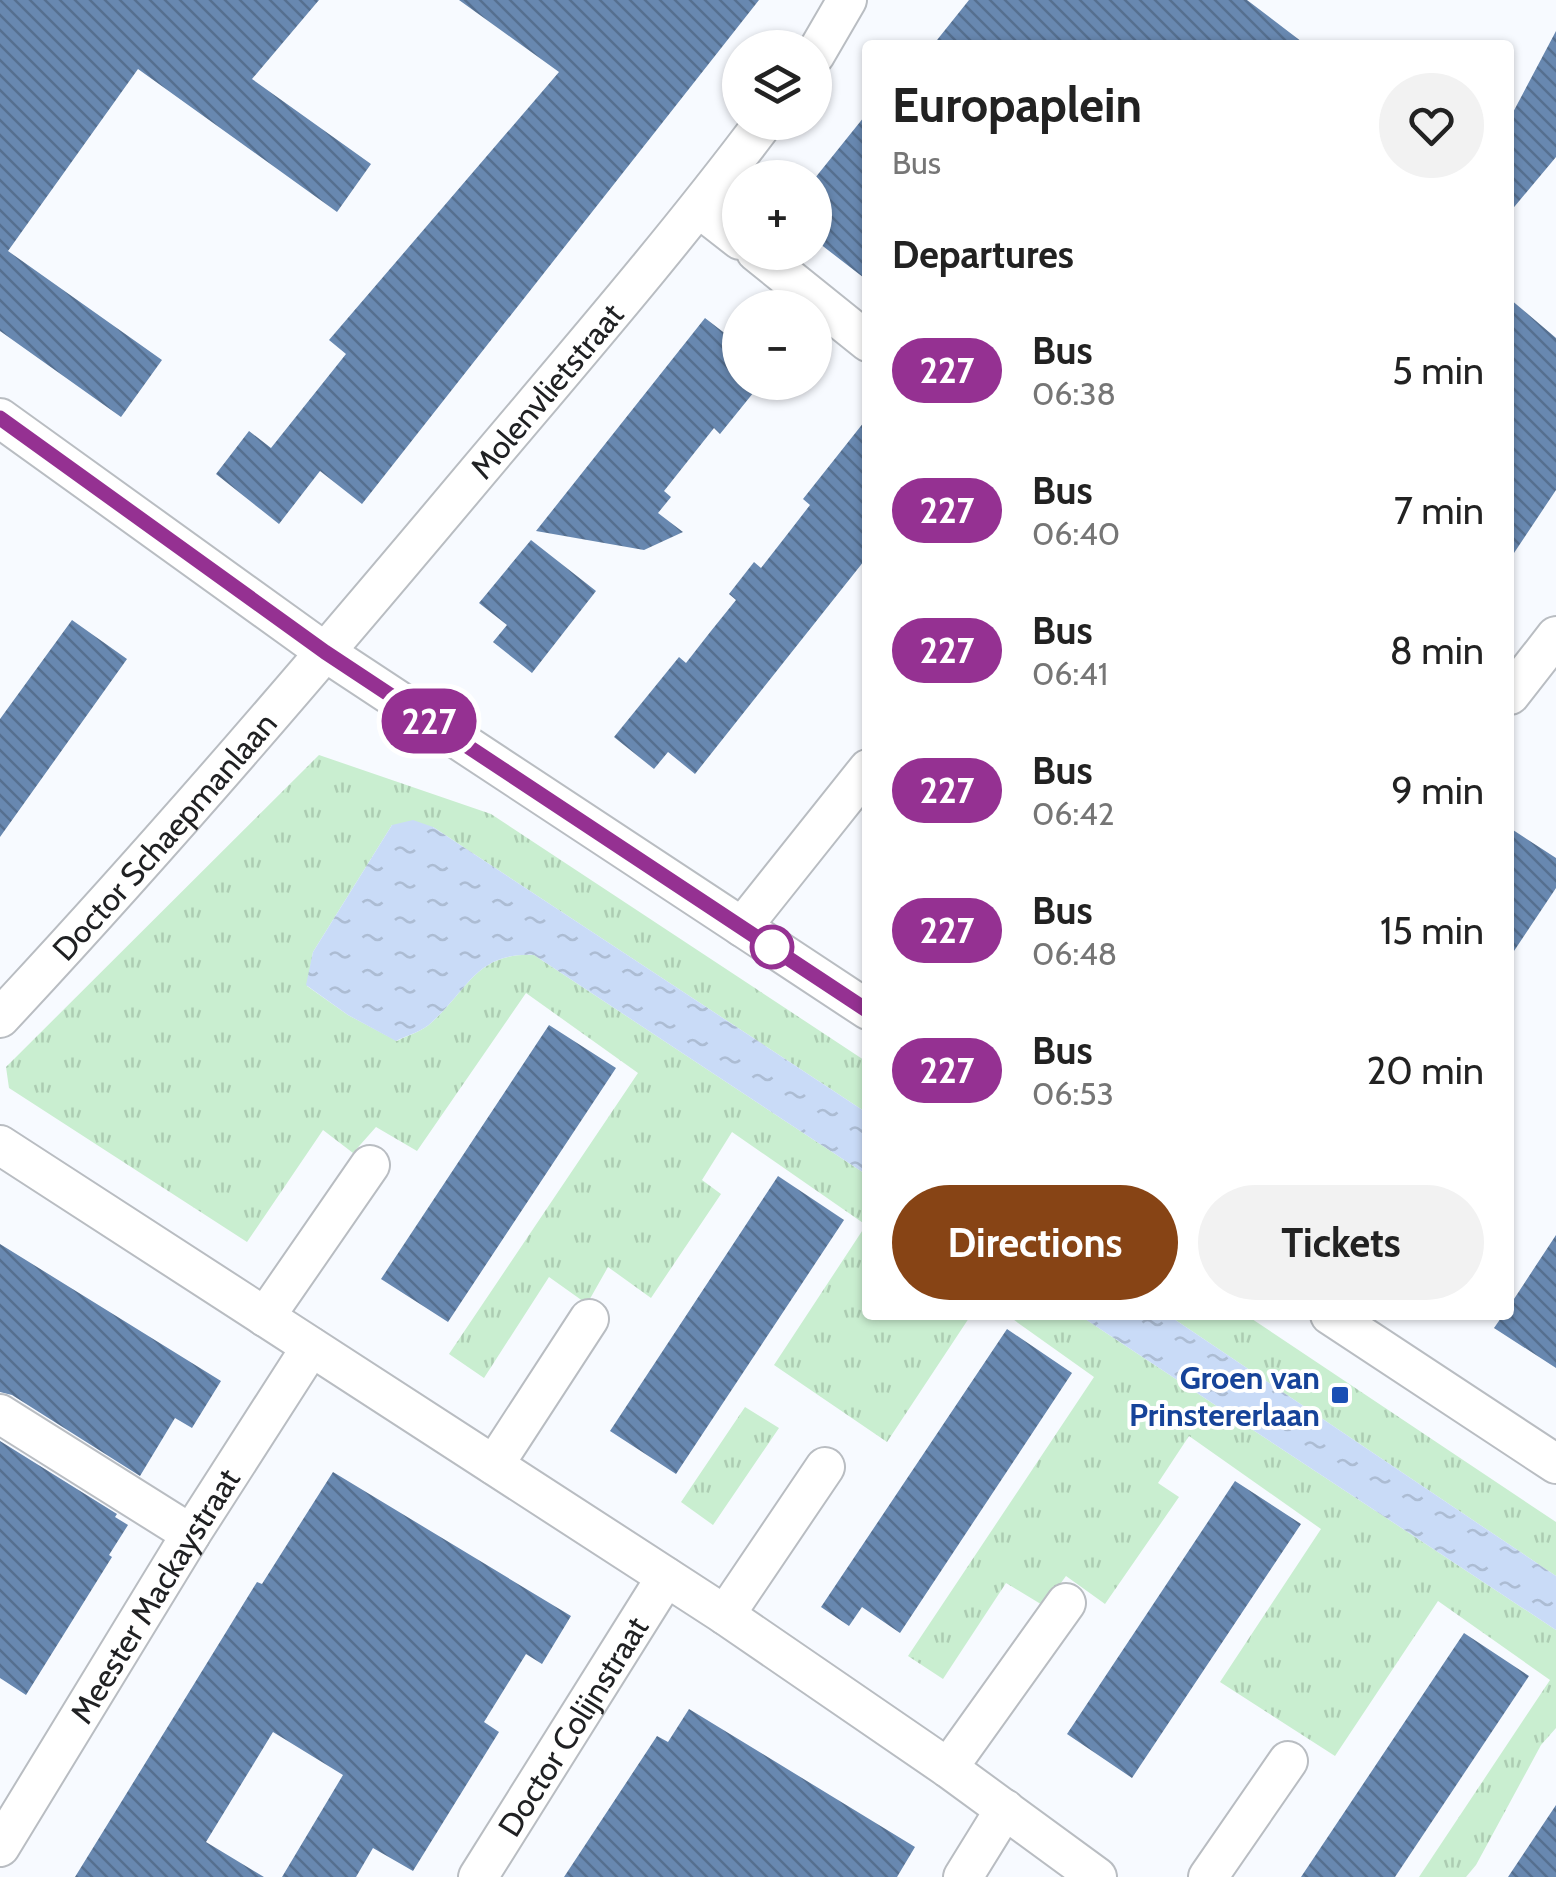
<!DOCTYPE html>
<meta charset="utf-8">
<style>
body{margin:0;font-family:Cabin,sans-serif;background:#f2f2f2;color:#222;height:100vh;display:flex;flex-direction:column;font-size:38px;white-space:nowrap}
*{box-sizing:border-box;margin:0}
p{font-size:32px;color:#767676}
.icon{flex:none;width:55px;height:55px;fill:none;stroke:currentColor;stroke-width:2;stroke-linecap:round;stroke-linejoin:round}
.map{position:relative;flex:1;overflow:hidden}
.sheet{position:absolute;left:862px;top:40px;width:652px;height:1280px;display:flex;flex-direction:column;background:#fff;border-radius:10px;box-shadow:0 2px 8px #0004}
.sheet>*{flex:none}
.badge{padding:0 20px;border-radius:32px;font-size:35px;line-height:65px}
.tools{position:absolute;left:722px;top:30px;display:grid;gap:20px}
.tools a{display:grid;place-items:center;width:110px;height:110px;border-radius:50%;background:#fff;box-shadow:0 2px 8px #0004;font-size:50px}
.map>.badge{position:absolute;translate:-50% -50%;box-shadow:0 0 0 5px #fff}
h2{padding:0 30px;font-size:38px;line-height:90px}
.round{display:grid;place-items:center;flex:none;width:105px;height:105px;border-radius:52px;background:#f2f2f2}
.head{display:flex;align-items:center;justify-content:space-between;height:170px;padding:0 30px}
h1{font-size:48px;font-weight:800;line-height:75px}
.cta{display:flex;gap:20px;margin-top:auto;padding:20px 30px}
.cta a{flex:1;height:115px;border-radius:60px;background:#874415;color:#fff;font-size:40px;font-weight:800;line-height:115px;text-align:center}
.cta a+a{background:#f2f2f2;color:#222}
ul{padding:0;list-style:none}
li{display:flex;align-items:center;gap:30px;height:140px;padding:0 30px}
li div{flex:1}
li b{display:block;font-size:38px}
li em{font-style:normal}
li .badge{min-width:110px;font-weight:700;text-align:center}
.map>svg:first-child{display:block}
.grass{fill:url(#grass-tufts)}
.water{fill:url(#water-ripples)}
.building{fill:url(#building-back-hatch)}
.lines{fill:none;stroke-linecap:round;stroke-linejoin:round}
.street-casing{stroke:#b9bdc2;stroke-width:42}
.street{stroke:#fff;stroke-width:38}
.line-casing{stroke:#fff;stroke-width:22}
.line{stroke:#953192;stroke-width:15}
.stop-dot{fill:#fff;stroke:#953192;stroke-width:5}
.transit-dot{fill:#1a4fb4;stroke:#fff;stroke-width:4}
.labels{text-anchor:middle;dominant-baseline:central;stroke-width:8;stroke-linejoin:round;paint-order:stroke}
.street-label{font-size:32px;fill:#202123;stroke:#fff}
.transit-label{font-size:32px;font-weight:bold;fill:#164399;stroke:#fff;text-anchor:end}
</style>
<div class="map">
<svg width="1556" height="1877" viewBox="0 0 1556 1877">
<defs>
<pattern id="grass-tufts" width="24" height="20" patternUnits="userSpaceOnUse" patternTransform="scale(2.5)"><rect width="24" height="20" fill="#c9eed0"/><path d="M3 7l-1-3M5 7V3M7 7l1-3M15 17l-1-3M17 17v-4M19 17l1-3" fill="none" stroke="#acccb2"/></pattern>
<pattern id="water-ripples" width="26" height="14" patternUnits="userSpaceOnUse" patternTransform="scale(2.5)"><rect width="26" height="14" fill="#c9dbf7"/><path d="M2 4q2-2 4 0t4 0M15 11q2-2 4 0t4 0" fill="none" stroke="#acbcd3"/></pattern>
<pattern id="building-back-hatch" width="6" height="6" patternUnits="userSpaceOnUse" patternTransform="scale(2.5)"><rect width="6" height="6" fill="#6888b0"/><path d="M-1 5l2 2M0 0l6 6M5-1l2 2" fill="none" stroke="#556f8f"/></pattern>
</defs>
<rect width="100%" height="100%" fill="#f7faff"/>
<path class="grass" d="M319 755 491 814 867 1062V1113L433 827 392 825 313 952 307 986 348 1015 397 1041C408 1035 423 1031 432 1022 469 988 477 952 534 955L867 1175 868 1315H971L887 1442 774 1365 866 1225 732 1132 702 1180 721 1194 651 1298 608 1267 587 1304 549 1277 484 1378 449 1354 638 1073 526 993 417 1151 376 1127 353 1153 323 1130 247 1242 9 1088 6 1067Z
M1007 1315H1079L1556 1630V1728L1541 1745 1476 1865 1466 1877H1419L1550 1680 1438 1601 1335 1756 1220 1682 1321 1529 1189 1436 1158 1483 1179 1497 1105 1604 1066 1576 1044 1606 1006 1583 943 1679 908 1656 1094 1377Z
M1168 1315H1246L1556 1522V1576Z
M745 1407 779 1428 713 1525 681 1502Z"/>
<path class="water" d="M413 820 433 827 867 1113V1175L534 955C477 952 469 988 432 1022 423 1031 408 1035 396 1041L348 1015 306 985 313 952 392 825Z
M1079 1315H1168L1556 1576V1630Z"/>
<path class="building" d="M0 0H319L252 79 371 164 337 212 138 69 8 251 162 360 121 417 0 331Z
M459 0H759L362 504 320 471 279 524 216 474 249 431 271 448 346 354 329 340 559 72Z
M969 0H1247L1306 45H933Z
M1556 31V157L1510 212V118Z
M868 112V281L815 240V178Z
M1510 299 1556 338V490L1510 559Z
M705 318 740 345V382H762L720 434 714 428 664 491 671 497 658 513 683 532 644 550 536 531Z
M868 417V556L695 774 668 752 654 769 614 737 679 657 686 663 711 631 736 600 729 594 754 562 761 568 786 536 810 505 803 499Z
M531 540 596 591 532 673 493 642 507 625 479 603Z
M72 620 127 659 0 837V719Z
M1510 828 1556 858V888L1510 957Z
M549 1025 616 1068 448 1322 381 1279Z
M778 1176 844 1220 676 1474 610 1431Z
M1556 1235V1368L1494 1328 1503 1315H1510V1305Z
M0 1244 221 1381 192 1428 175 1418 140 1476 12 1395 0 1392Z
M1007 1329 1072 1373 900 1633 862 1607 849 1626 821 1607Z
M0 1441 117 1514 115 1517 128 1525 109 1555 112 1557 26 1695 0 1678Z
M333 1472 571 1616 542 1664 526 1654 484 1722 499 1732 413 1871 373 1848 356 1877H282L343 1775 273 1732 206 1842 264 1877H75L257 1582 262 1584Z
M1235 1481 1301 1524 1132 1778 1067 1734Z
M1464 1633 1529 1676 1395 1877H1301Z
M689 1709 915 1847 897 1877H564L657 1736 668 1742Z
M1556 1805V1877H1508Z"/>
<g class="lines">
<defs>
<g id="street">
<path d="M815 55 847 0"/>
<path d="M699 208 740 240"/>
<path d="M756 252 868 342"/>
<path d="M0 418 325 652 868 1010"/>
<path d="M1510 695 1556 636"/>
<path d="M742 927 868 769"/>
<path id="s1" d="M0 1018C166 840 324 655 480 469 576 355 674 242 764 122"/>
<path d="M0 1145 725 1615 948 1768 1097 1877"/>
<path d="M1330 1315 1556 1464"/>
<path d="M265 1317 370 1165"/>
<path d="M0 1414 191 1534"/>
<path d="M494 1465 589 1319"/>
<path d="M725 1615 825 1467"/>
<path d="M948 1768 1066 1603"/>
<path id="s2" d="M0 1847 191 1534 311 1347"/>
<path id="s3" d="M478 1877 666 1577"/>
<path d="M963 1877 1005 1809"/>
<path d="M1208 1877 1288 1761"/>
</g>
</defs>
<use href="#street" class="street-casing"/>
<use href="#street" class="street"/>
</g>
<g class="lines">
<defs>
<path id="line" d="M0 418 325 652 868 1011"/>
</defs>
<use href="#line" class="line-casing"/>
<use href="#line" class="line"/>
</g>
<circle class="stop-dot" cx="772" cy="947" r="20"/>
<rect class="transit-dot" x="1330" y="1385" width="20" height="20" rx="5"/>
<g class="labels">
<g class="street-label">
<text stroke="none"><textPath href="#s1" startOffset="832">Molenvlietstraat</textPath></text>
<text stroke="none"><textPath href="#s1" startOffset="245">Doctor Schaepmanlaan</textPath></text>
<text stroke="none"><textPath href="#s2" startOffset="295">Meester Mackaystraat</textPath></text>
<text stroke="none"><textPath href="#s3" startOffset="178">Doctor Colijnstraat</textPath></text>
</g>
<g class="transit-label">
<text x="1320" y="1377">Groen van<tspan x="1320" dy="37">Prinstererlaan</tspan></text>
</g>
</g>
</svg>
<div class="tools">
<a><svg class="icon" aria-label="layers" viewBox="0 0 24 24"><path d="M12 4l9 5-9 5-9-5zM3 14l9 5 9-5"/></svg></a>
<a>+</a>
<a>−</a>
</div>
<b class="badge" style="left:429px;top:721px;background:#953192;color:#fff">227</b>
<section class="sheet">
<div class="head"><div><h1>Europaplein</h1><p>Bus</p></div><a class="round"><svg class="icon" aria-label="heart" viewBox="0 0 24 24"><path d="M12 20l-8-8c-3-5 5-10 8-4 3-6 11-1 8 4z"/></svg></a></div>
<h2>Departures</h2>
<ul>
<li><span class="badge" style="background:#953192;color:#fff">227</span><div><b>Bus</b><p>06:38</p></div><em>5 min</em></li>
<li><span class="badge" style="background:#953192;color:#fff">227</span><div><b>Bus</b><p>06:40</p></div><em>7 min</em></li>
<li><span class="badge" style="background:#953192;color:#fff">227</span><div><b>Bus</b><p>06:41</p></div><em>8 min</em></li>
<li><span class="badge" style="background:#953192;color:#fff">227</span><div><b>Bus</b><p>06:42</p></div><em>9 min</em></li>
<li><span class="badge" style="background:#953192;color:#fff">227</span><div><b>Bus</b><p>06:48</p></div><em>15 min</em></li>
<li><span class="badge" style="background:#953192;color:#fff">227</span><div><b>Bus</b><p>06:53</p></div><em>20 min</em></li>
</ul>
<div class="cta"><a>Directions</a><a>Tickets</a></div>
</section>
</div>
